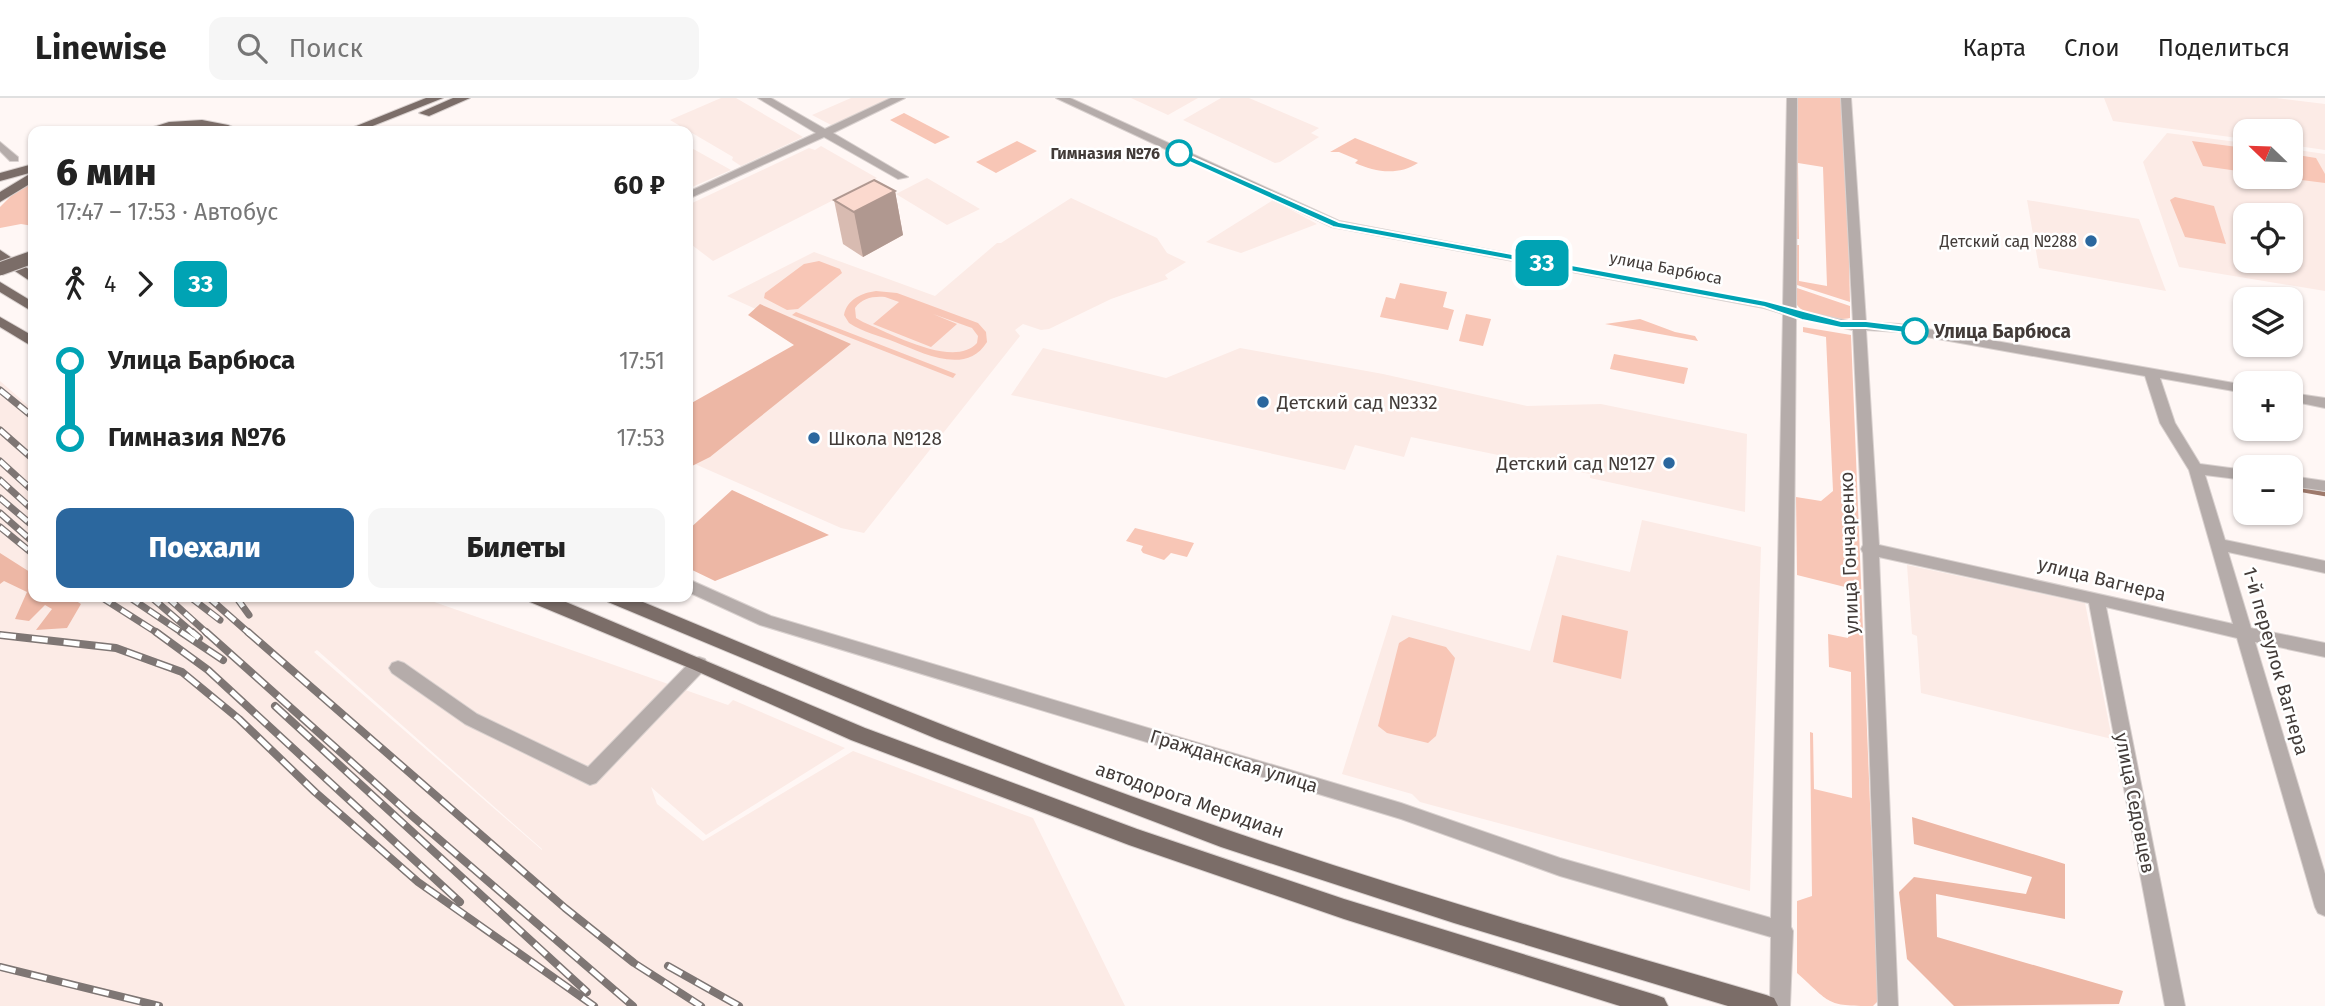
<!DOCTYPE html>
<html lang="ru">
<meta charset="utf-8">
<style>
body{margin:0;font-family:"Fira Sans",sans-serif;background:#f6f6f6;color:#222;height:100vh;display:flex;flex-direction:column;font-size:26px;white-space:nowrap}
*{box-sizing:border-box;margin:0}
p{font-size:23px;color:#767676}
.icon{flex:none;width:38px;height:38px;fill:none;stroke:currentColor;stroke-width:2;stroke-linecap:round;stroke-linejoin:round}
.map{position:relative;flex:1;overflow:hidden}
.sheet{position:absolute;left:28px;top:28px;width:665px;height:476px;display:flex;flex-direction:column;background:#fff;border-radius:14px;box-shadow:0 2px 5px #0004}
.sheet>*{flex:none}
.badge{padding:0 14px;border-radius:10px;font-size:24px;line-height:46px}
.needle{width:46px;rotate:293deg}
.controls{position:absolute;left:2233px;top:21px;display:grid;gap:14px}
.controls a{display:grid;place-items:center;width:70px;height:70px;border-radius:14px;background:#fff;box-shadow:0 2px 5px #0004;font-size:35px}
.map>.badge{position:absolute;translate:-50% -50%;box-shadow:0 0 0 4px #fff}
.legs{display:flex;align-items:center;gap:10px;height:77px;padding:0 28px;font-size:23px}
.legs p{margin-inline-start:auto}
.head{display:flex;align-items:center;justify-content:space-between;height:119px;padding:0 28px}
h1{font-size:38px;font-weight:800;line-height:52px}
.button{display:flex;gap:14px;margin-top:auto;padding:14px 28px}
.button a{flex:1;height:80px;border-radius:14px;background:#2b679e;color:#fff;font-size:28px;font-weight:800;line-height:80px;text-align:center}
.button a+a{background:#f6f6f6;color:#222}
ul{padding:0 28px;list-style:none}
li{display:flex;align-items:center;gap:24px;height:77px;font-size:26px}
li i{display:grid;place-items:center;width:10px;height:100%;margin:0 9px;background:currentColor}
li i::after{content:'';width:18px;height:18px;margin:-9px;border:5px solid;border-radius:50%;background:#fff}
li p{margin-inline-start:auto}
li:first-child i{background:linear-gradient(#0000 50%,currentColor 0)}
li:last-child i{background:linear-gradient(currentColor 50%,#0000 0)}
header{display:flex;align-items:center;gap:42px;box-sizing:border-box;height:98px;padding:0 35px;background:#fff;border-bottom:2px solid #e0e0e0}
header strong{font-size:33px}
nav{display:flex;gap:38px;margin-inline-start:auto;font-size:24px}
.search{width:490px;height:63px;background:#f6f6f6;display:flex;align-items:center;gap:18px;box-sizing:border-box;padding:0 24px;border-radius:14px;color:#767676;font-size:26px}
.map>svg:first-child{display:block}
.built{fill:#fcebe6;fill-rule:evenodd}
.green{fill:#f8c6b6;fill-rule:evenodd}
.forest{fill:#edb7a5}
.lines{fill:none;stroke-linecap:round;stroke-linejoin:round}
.stream{stroke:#9e796b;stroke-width:4.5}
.minor-casing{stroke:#d9d1cf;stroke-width:2}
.major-casing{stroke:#d9d1cf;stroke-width:2}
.minor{fill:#b5acaa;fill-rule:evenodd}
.major{fill:#7b6d68;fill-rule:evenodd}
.rail-far1-casing{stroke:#7e7674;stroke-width:7}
.rail-casing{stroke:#7e7674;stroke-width:8}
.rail-far1{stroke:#fff;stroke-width:4.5;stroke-dasharray:12;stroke-linecap:butt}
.rail{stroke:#fff;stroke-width:5;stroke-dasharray:16;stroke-linecap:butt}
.major-bridge-casing{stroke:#d9d1cf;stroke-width:15;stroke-linecap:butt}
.major-bridge{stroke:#7b6d68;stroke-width:13}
.wall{fill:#d8bbb1}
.shaded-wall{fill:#b09890}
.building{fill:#fbd9ce;stroke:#b09890;stroke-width:2}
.line-1{fill:#00a3b4;stroke:#fff;stroke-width:2}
.stop-1-dot{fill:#fff;stroke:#00a3b4;stroke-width:3.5}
.poi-dot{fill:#2b679e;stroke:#fff;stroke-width:2.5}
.labels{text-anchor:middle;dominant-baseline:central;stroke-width:5;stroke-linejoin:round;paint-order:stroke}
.far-stop-label{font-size:16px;font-weight:bold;fill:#423b38;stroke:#fff;text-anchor:end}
.far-poi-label{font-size:16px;fill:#423b38;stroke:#fff;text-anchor:end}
.far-street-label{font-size:16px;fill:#423b38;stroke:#fff}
.stop-label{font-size:19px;font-weight:bold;fill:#423b38;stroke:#fff;text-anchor:start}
.poi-label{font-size:19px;fill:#423b38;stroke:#fff;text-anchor:start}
.street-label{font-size:19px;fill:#423b38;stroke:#fff}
</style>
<header>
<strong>Linewise</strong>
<div class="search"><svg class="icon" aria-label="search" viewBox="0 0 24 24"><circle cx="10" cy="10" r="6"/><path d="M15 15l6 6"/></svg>Поиск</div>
<nav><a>Карта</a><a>Слои</a><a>Поделиться</a></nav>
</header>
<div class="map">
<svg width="2325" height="908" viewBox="0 0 2325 908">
<rect width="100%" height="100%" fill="#fff7f5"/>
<path class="built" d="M721 0H736L803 39 741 68 732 62 733 59 670 22Z
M851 0H895L833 28 812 17Z
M1131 0H1198L1168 17Z
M1221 0H1249L1319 30 1311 35 1319 39 1280 64 1275 65 1183 22Z
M2104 0H2276L2325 6V52L2291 47V33H2245V41L2113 23Z
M2167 35 2245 45V79H2291V51L2325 56V193L2179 169 2143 64ZM2245 117H2291V163H2245Z
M688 48 731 72 692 89 694 92 688 95Z
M821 48 877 80 713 163 688 144V107L809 50 815 52Z
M927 80 980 111 947 127 896 96Z
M1071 100 1157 140 1167 155 1186 164 1165 177 1168 181 1111 201 1049 231 1041 232 1023 226 1015 232 1020 238 864 435 841 430 688 363 824 242 727 198 814 154 935 198 997 145H1001Z
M1273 102 1317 126 1241 155 1206 144Z
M2027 102 2139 121 2166 193 2039 170Z
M1043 250 1166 280 1240 250 1383 276 1527 308 1601 306 1747 336 1745 414 1590 380V376L1411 339 1404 359 1355 347 1345 372 1011 297Z
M0 283 33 312V499H420L728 607 733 602 845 650 706 737 651 689 657 706 703 743 853 653 1033 720 1125 908H0ZM317 552 542 751V752L314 554Z
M1642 422 1761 449 1750 793 1420 704 1412 696 1342 676 1392 517 1530 553 1557 457 1630 474Z
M1907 467 2085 505 2112 641 1921 595 1917 538 1912 536Z"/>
<path class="green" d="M1796 0H1845L1850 204 1797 187 1796 147H1799V183L1827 188 1823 69 1798 65 1799 141H1796Z
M904 15 950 39 935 46 890 22Z
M1355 40 1418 65C1398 78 1375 74 1355 65L1358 62 1339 54H1330Z
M1017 43 1037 53 996 75 976 64Z
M2192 43 2245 50V74L2203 68Z
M2291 56 2316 60 2325 76V85L2278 79H2291Z
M33 82V128L21 126 0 130V109L16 93Z
M2175 99 2214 108 2226 146 2185 139 2170 102Z
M819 163 840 171 842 175 798 211 787 212 764 200 765 195 804 166Z
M1400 185 1447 194 1443 209 1454 212 1448 232 1380 219 1386 199 1395 201Z
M1797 190 1850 208V220C1836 223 1805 219 1797 207Z
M876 193 897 195 978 225 986 234 987 244C966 278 923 255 895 244 880 238 863 234 849 225L844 217C847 201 862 195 876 193ZM885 199 899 204 873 226 931 249 957 226 933 216 972 230 978 238 977 245C954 271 890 235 863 224L856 220 855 210C862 200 873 198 885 199Z
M796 214 956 276 953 280 792 217Z
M1466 216 1491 221 1483 248 1459 243Z
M1640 221 1675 234 1695 238 1698 243 1605 226Z
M1803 229 1851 237 1878 903 1873 908C1825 908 1831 905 1797 875V803L1812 798 1810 634 1813 635 1814 691 1852 700 1851 574 1829 569 1828 536 1848 540 1845 489 1797 477 1796 399 1821 403 1833 393 1826 239 1803 234Z
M1614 256 1688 270 1684 286 1610 271Z
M1135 430 1194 445 1187 459 1171 455 1164 462 1143 455 1141 452 1143 448 1126 443Z
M1562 517 1628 533 1621 581 1553 564Z
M1409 539 1446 549 1455 560 1436 638 1428 645 1387 635 1378 628 1399 545Z"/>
<path class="forest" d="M760 206 851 246 710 359 688 370V307L794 247 748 217Z
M732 392 829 437 715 483 688 470V432Z
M0 455 33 476V499H70L81 506 67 530 36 532 52 511 45 507 29 523 15 521 27 494 4 483 0 486Z
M1912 719 2065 766V821L1936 796 1937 839 2123 893 2119 906 1954 908 1907 861 1899 794 1914 779 2026 796 2032 779 1914 746Z"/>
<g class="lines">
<path class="stream" d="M2291 390 2325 396"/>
<defs>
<path id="minor" d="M758 0H771L825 31 891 0H905L833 35 908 79 898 81 824 39 688 101V94L816 35Z
M1056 0H1070L1339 123 1783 208 1787 0H1797L1796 212 1853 224 1841 0H1851L1866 224 1899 226 2245 287V295L2160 280 2175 325 2200 366 2245 372V382L2205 377 2225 442 2325 463V475L2228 454 2251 530 2325 545V559L2255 544 2325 776V818L2318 815 2315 809 2237 540 2106 509 2185 908H2165L2089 505 1879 459 1898 908H1878L1863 455 1861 451 1863 447 1853 232 1796 220 1791 829 1793 833 1790 908H1770L1771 839 1560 778 1401 721 760 527 688 494V481L771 518 1401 705 1560 760 1771 820 1783 216 1764 210 1332 129ZM1866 232 1899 234 2145 278 2160 325 2189 372 2233 526 1879 447Z
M0 44 18 59V63H10L0 53Z
M2291 295 2325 300V310L2291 303Z
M2291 378 2325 383V393L2291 388Z
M699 559 705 561 708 566 705 571 596 685 590 687 465 626 392 575 389 570 392 565 398 563 404 565 477 616 588 669 693 561Z"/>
<path id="major" d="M426 0H443L360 33H344Z
M453 0H470L429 18 419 15Z
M202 22 228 27 241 33 191 29 141 33 169 24Z
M33 66V74L0 83V75Z
M33 74V84L0 104V94Z
M0 152 33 174V185L0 163Z
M0 184 33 204V214L0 194Z
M0 219 33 238V249L0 229Z
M527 499H554L865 630 1137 731 1344 801 1656 897 1664 900 1668 908H1620L1344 821 1129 747 851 642 692 571 530 504Z
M605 499H631C826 581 1022 662 1222 730 1402 792 1584 844 1766 897L1774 900 1778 908H1728L1454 825 1221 749 937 641 608 504Z"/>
</defs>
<use href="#minor" class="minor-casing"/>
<use href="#major" class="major-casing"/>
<use href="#minor" class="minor"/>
<use href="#major" class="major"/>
<defs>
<path id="rail-far1" d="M0 292 33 319
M0 332 33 361
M0 363 33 393
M0 382 33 412
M0 400 33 428
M0 415 33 444
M0 429 33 456
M101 499 159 536
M129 499 184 536
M151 499 194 536
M167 499 208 536
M190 499 220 522
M208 499 250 536
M236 499 249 517"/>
<path id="rail" d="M156 534 208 572 460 804
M181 534 223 562
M192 534 199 540
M206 534 411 717 633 908
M248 534 565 810 634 865 701 908
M0 537 116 550 182 574 239 621 315 694 418 784 594 908
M275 608 587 894
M668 868 739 908
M0 869 159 908"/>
</defs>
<use href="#rail-far1" class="rail-far1-casing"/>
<use href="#rail" class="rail-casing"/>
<use href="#rail-far1" class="rail-far1"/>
<use href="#rail" class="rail"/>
<defs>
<path id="major-bridge" d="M0 171 33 159"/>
</defs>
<use href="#major-bridge" class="major-bridge-casing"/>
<use href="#major-bridge" class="major-bridge"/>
</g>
<path class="wall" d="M895 93 903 137 863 159 843 146 834 102Z"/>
<path class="shaded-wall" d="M895 93 903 137 863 159 854 114Z"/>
<path class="building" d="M874 82 895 93 854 114 834 102Z"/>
<path class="line-1" d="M1179 53 1339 124 1766 203 1841 223H1866L1915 229 1921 233 1915 236 1866 230H1841L1802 222 1764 209 1333 129 1176 58 1174 55Z"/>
<g class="stop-1-dot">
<circle cx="1179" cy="55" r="12"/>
<circle cx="1915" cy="233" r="12"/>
</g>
<g class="poi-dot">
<circle cx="2091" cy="143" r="7"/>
<circle cx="1263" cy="304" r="7"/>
<circle cx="814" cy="340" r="7"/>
<circle cx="1669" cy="365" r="7"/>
</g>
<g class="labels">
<g class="far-stop-label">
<text x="1160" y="55">Гимназия №76</text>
</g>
<g class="far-poi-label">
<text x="2077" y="143">Детский сад №288</text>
</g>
<g class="far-street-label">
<text transform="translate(1666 170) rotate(11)">улица Барбюса</text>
</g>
<g class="stop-label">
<text x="1934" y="233">Улица Барбюса</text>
</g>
<g class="poi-label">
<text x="1277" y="304">Детский сад №332</text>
<text x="828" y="340">Школа №128</text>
<text x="1655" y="365" text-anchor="end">Детский сад №127</text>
</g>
<g class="street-label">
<text transform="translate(1849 455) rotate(-92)">улица Гончаренко</text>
<text transform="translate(2102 481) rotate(14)">улица Вагнера</text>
<text transform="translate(2276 563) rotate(74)">1-й переулок Вагнера</text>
<text transform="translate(1234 663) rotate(17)">Гражданская улица</text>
<text transform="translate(1190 702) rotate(19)">автодорога Меридиан</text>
<text transform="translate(2135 705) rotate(79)">улица Седовцев</text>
</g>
</g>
</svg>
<div class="controls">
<a><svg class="needle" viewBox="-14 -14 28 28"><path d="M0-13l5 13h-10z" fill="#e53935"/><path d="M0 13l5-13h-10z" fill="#767676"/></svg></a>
<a><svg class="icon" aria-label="locate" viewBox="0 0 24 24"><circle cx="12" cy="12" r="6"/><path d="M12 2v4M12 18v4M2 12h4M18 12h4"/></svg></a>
<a><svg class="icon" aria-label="layers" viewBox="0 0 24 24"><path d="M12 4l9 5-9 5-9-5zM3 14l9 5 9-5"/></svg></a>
<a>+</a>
<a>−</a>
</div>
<b class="badge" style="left:1542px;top:165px;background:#00a3b4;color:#fff">33</b>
<section class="sheet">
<div class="head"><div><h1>6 мин</h1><p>17:47 – 17:53 · Автобус</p></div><b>60 ₽</b></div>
<div class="legs"><svg class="icon" aria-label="walk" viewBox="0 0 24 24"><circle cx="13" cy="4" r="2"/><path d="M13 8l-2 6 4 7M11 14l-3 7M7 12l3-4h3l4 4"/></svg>4<svg class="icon" aria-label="forward" viewBox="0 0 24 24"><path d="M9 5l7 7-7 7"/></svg><b class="badge" style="background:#00a3b4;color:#fff">33</b></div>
<ul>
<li><i style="color:#00a3b4"></i><b>Улица Барбюса</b><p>17:51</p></li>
<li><i style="color:#00a3b4"></i><b>Гимназия №76</b><p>17:53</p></li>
</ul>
<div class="button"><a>Поехали</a><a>Билеты</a></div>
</section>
</div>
